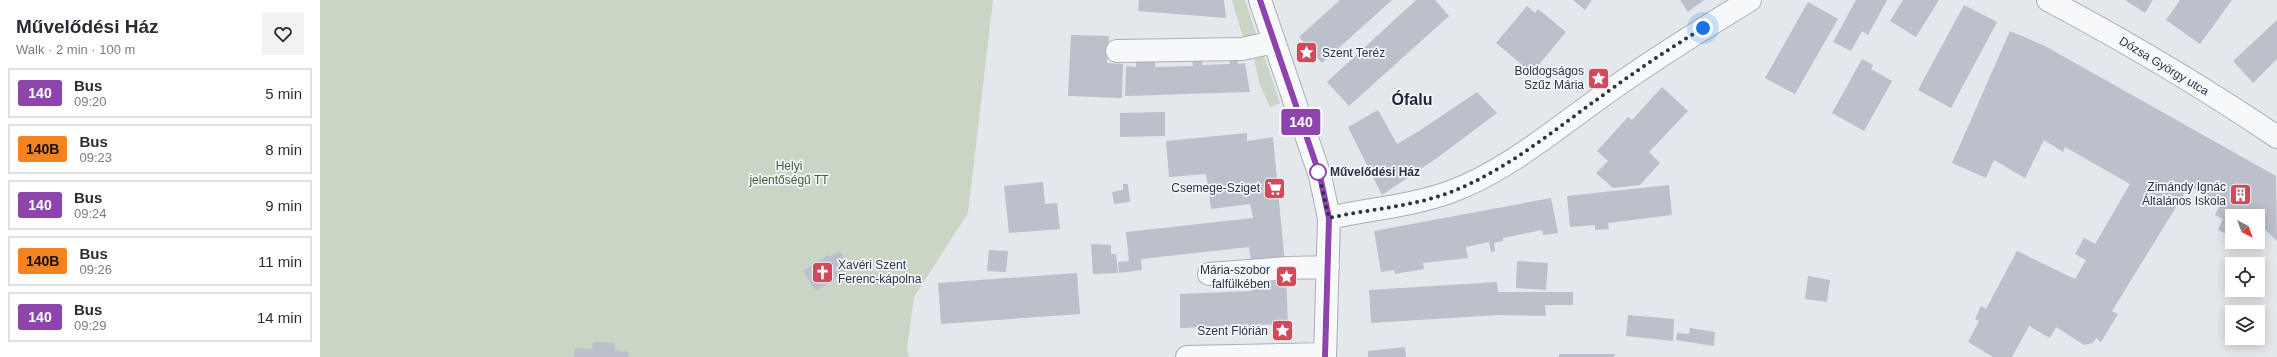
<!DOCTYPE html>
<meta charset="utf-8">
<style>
body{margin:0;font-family:Arial,sans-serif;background:#f2f2f3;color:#2b2b33;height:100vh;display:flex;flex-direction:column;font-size:15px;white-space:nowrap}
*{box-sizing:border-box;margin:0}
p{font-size:13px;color:#7c7c81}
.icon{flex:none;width:22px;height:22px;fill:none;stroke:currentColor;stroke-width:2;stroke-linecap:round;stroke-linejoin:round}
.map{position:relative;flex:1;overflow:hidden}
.panel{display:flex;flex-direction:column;background:#fff;width:320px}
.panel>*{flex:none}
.badge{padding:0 8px;border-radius:3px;font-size:14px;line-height:26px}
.needle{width:26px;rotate:139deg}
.buttons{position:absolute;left:1905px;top:209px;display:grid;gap:8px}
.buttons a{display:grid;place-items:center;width:40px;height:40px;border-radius:0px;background:#fff;box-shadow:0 2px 10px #0003;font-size:20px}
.you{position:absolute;width:20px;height:20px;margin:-10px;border:3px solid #fff;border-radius:50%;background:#1a73e8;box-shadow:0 0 0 6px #1a73e833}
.map>.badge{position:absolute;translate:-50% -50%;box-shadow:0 0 0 2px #fff}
.round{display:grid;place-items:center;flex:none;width:42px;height:42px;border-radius:0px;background:#f2f2f3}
.head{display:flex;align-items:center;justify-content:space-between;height:68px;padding:0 16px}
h1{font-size:19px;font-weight:600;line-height:30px}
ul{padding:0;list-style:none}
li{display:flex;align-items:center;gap:12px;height:50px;margin:0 8px 6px;padding:0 8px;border:2px solid #e1e1e2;border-radius:0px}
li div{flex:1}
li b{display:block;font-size:15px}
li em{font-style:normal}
li .badge{min-width:44px;font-weight:700;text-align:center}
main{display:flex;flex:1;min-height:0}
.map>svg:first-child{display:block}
.green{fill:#c9d6c5}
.building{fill:#bbc0ca}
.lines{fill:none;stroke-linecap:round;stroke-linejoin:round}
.minor-casing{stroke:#a9aeb7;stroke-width:24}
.minor{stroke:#f7f8fa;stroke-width:22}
.line-casing{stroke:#fff;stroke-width:9}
.line{stroke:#8e44ad;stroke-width:6}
.walk{stroke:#2b3445;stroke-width:4;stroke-dasharray:0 7.2}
.stop-dot{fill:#fff;stroke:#8e44ad;stroke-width:2}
.labels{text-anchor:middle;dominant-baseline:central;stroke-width:3.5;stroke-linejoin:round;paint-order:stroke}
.poi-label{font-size:12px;fill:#2b3445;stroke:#f4f6f9;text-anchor:end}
.street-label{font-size:12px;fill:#2b3445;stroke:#f4f6f9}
.park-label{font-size:12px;fill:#3f6138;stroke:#f4f6f9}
.stop-label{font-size:12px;font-weight:bold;fill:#2b3445;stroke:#f4f6f9;text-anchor:start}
.district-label{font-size:16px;font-weight:bold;fill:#1d2536;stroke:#f4f6f9}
</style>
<main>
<section class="panel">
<div class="head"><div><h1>Művelődési Ház</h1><p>Walk · 2 min · 100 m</p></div><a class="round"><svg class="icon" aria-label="heart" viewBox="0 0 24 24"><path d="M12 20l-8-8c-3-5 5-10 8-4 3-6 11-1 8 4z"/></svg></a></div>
<ul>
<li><span class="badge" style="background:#8e44ad;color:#fff">140</span><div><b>Bus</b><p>09:20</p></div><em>5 min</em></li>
<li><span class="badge" style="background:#f58220;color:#111">140B</span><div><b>Bus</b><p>09:23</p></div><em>8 min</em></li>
<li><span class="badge" style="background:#8e44ad;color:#fff">140</span><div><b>Bus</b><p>09:24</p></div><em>9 min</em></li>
<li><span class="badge" style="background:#f58220;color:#111">140B</span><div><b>Bus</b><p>09:26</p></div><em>11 min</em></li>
<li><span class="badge" style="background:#8e44ad;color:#fff">140</span><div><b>Bus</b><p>09:29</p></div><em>14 min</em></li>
</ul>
</section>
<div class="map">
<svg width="1957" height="357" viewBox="0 0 1957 357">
<rect width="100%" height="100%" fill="#e4e7ec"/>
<path class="green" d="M0 0H673L648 213 594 297 587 349 589 357H0Z
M912 0H925L937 37 924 41Z
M944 56 960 103 950 107 940 85 934 59Z"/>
<path class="building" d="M819 0H904L906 18 818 11Z
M1020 0H1072L1002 63 979 37Z
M1096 0H1115L1129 16 1029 106 1007 82Z
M1253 0H1272L1265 10Z
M1360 0H1384L1368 12Z
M1536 0H1567L1548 35 1542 31 1531 51 1513 42Z
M1583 0H1619L1596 37 1570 21Z
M1805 0H1833L1825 13Z
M1860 0H1912L1880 44 1846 20Z
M1488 2 1518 19 1475 94 1445 78Z
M1644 5 1677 22 1631 108 1598 90Z
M1207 6 1215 13 1218 9 1246 32 1212 73 1176 43Z
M1957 20V59L1933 83 1913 61Z
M1690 31 1725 46 1956 176 1957 241 1938 223V216H1912V237L1898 230 1903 219 1895 215 1901 203 1869 186 1792 311 1798 314 1781 342 1776 338 1773 343 1764 345 1736 327 1730 338 1709 326 1692 357H1673L1648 342 1659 321 1655 319 1661 306 1666 309 1697 251 1755 279 1766 260 1755 254 1764 238 1775 244 1810 184 1745 147 1743 152 1724 140 1705 178 1674 160 1666 178 1632 163Z
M751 35 789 36 787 63 803 64 802 98 748 96Z
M816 58 835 59V67L873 66 872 60 882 61V65L910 64 909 59H918V64L925 63 930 92 805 96 806 66 816 67Z
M1542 59 1553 65 1551 69 1572 81 1544 131 1512 113Z
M1342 87 1368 111 1329 152 1340 163 1320 185 1293 188 1276 173 1288 161 1277 151 1308 117 1312 120Z
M1157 92 1177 113 1117 158 1062 195 1028 127 1058 110 1077 144 1099 131Z
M845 112V136L800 137V113Z
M927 133V141L953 137 965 264H931L929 247 821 259 822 270 799 273 798 262 809 261 806 232 933 218 930 204 891 209 886 174 849 177 846 141Z
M723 182 725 204 737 203 740 229 689 233 684 186Z
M803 184H808L810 202 794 204 792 192 803 190Z
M1349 185 1352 215 1288 223 1289 229 1275 230V225L1250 227 1247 196Z
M1231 198 1238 233 1223 235 1222 230 1183 238V241L1174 243 1175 251 1171 252 1169 242 1146 247 1148 258 1103 263 1104 269 1075 274 1074 270 1061 272 1054 231Z
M771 244 791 245V254H796L798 273 773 274Z
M669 250 688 251 686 272 667 271Z
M520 251 529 266 519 273 520 275 496 291 483 271 508 255 510 257Z
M1197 261 1228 263 1226 290 1196 288Z
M757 273 760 314 621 324 618 283Z
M931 274H966L968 324 860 328V294L931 291Z
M1488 276 1510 280 1507 302 1485 299Z
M1177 282 1178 292H1253V305H1225L1226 316 1178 315 1051 323 1049 290Z
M1308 315 1354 319 1353 341 1306 336Z
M1370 328 1395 332 1394 346 1356 340 1357 333 1369 334Z
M273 342 295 343 294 350 309 352 308 357H254L255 348 272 349Z
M1085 347 1086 357H1048V351Z
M1239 354H1295L1294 357H1239Z"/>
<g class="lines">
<defs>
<path id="minor" d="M940 0 1000 176 1009 218 1005 357
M1728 0C1807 42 1883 87 1957 137
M797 51 922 49 954 42
M1009 218C1049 209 1091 206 1130 192 1185 172 1233 131 1281 97 1329 62 1379 31 1430 0
M889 274 968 268 1008 267
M867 357 1005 354"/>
</defs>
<use href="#minor" class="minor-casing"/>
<use href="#minor" class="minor"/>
</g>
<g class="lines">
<defs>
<path id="line" d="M940 0 1000 176 1009 218 1005 357"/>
</defs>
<use href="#line" class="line-casing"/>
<use href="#line" class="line"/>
<path class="walk" d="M998 172 1009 218C1049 209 1092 207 1131 192 1185 171 1233 131 1279 98 1313 73 1347 50 1383 28"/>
</g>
<defs>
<symbol id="sight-square" viewBox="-11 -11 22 22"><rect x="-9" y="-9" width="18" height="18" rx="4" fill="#d1495b" stroke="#f4f6f9"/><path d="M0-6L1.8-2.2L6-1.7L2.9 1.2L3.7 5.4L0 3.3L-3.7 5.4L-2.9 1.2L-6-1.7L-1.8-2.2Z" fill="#fff"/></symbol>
<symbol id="supermarket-square" viewBox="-11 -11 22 22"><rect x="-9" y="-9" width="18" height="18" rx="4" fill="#d1495b" stroke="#f4f6f9"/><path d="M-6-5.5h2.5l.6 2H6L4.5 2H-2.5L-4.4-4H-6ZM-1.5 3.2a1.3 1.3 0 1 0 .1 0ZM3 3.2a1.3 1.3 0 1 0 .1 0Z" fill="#fff"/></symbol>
<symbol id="building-square" viewBox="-11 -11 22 22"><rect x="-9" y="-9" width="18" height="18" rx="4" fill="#d1495b" stroke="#f4f6f9"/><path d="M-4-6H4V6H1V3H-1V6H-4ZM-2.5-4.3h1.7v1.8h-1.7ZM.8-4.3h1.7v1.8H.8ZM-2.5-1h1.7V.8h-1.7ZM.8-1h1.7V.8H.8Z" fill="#fff"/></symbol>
<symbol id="church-square" viewBox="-11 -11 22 22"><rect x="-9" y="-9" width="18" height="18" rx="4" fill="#d1495b" stroke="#f4f6f9"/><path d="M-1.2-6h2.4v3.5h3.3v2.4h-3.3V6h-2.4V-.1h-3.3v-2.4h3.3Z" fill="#fff"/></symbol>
</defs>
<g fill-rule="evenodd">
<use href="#sight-square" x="974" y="40" width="25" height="25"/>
<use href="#sight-square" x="1266" y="66" width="25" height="25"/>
<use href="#supermarket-square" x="942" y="176" width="25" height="25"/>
<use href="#building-square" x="1908" y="182" width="25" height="25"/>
<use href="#church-square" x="490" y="260" width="25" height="25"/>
<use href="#sight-square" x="954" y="264" width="25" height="25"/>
<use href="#sight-square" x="950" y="318" width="25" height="25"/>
</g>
<circle class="stop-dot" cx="998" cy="172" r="8"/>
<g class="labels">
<g class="poi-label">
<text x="1002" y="53" text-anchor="start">Szent Teréz</text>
<text x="1264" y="71">Boldogságos<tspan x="1264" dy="14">Szűz Mária</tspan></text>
<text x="1906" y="187">Zimándy Ignác<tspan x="1906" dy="14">Általános Iskola</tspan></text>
<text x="940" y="188">Csemege-Sziget</text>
<text x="518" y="265" text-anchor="start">Xavéri Szent<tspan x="518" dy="14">Ferenc-kápolna</tspan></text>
<text x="950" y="270">Mária-szobor<tspan x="950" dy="14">falfülkében</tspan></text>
<text x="948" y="331">Szent Flórián</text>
</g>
<g class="street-label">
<text transform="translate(1844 66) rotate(31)">Dózsa György utca</text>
</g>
<g class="park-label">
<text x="469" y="166">Helyi<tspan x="469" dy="14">jelentőségű TT</tspan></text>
</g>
<g class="stop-label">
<text x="1010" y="172">Művelődési Ház</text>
</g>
<g class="district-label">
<text x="1092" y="99">Ófalu</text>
</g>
</g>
</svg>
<div class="buttons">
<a><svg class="needle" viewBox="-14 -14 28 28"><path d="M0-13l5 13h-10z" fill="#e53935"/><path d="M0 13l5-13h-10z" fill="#7c7c81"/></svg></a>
<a><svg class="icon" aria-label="locate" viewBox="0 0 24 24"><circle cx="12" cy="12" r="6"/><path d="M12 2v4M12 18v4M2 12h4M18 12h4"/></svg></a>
<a><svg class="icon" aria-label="layers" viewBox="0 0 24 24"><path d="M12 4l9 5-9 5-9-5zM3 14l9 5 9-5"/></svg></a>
</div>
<div class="you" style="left:1383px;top:28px"></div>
<b class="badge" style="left:981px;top:122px;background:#8e44ad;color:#fff">140</b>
</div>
</main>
